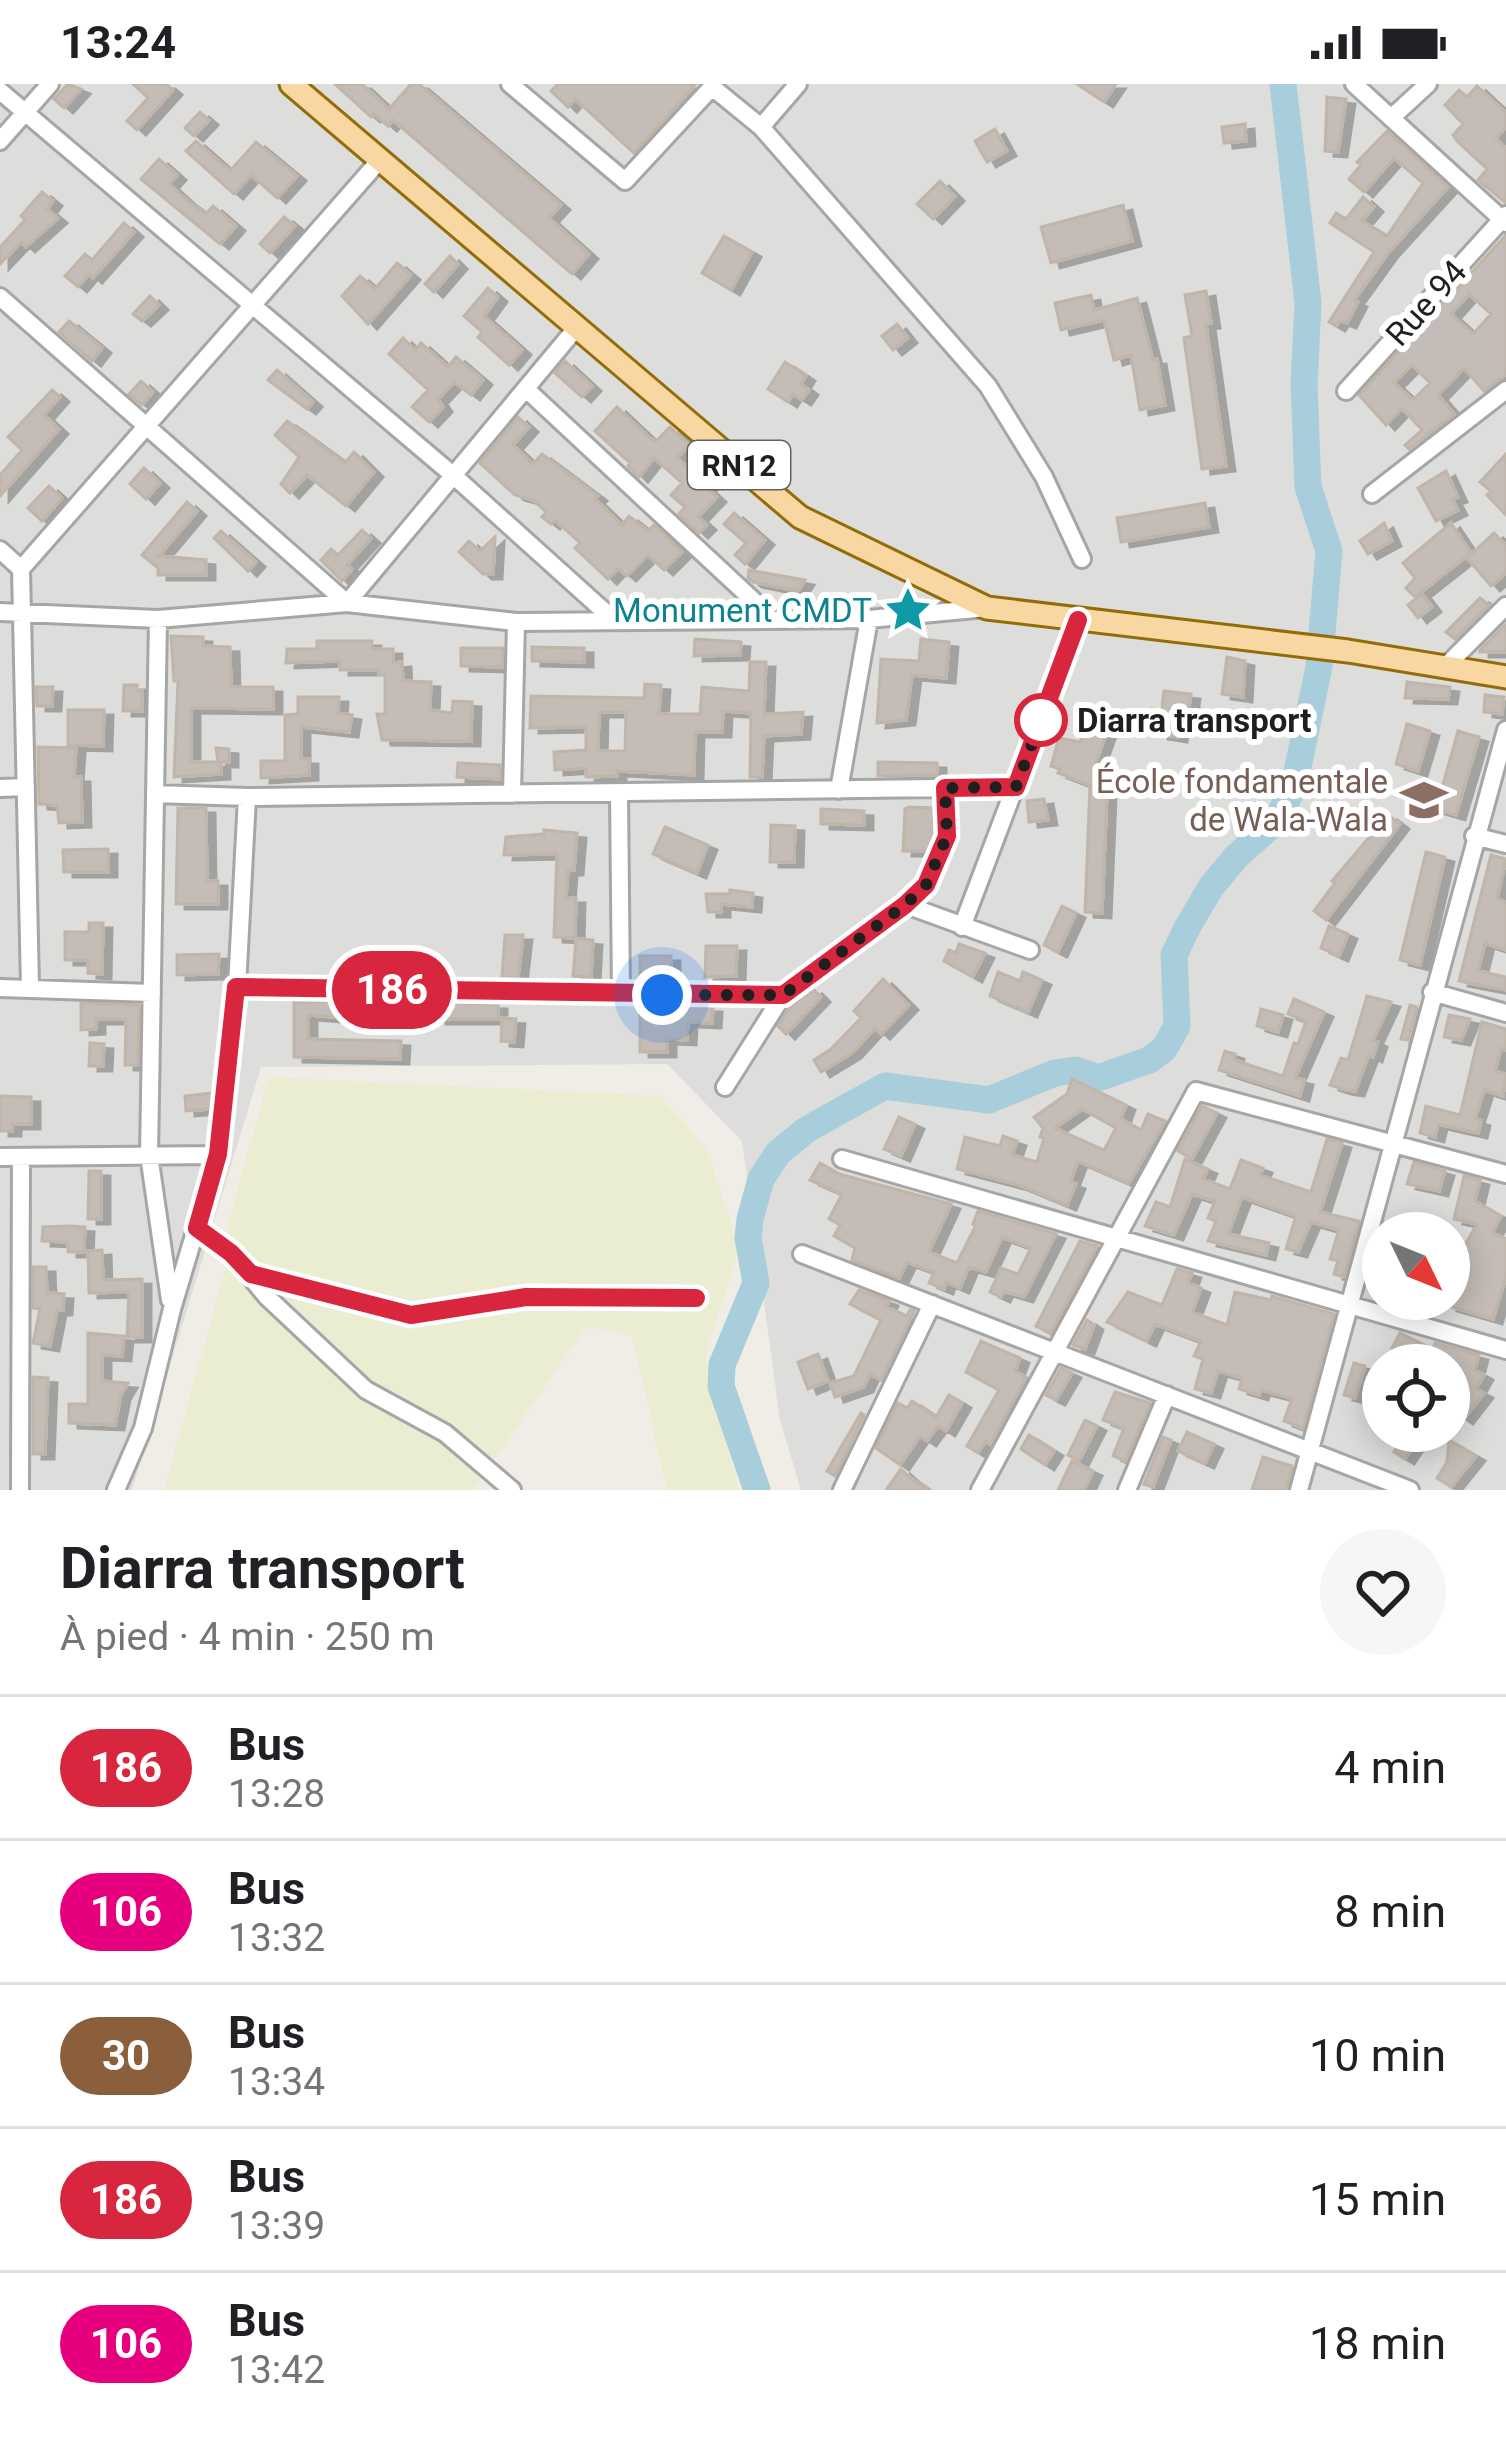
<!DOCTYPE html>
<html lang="fr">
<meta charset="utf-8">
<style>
body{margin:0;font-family:Roboto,sans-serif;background:#f6f6f6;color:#202124;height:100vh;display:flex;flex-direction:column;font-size:45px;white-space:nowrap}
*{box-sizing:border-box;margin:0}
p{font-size:39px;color:#757577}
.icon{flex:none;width:66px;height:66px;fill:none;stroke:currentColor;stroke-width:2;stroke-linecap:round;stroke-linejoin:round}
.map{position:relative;height:1406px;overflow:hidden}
.side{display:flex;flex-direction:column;background:#fff;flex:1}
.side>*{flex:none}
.badge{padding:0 24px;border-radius:39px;font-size:42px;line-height:78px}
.needle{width:78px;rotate:133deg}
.buttons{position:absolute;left:1362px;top:1128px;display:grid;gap:24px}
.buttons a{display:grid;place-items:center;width:108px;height:108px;border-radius:50%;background:#fff;box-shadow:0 6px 30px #0003;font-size:60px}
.you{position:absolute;width:60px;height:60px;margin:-30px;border:9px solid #fff;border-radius:50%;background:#1a73e8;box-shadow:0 0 0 18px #1a73e833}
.map>.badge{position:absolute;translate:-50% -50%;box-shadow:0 0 0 6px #fff}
.round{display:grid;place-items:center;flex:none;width:126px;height:126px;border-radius:63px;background:#f6f6f6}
.head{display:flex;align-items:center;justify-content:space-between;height:204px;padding:0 60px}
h1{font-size:57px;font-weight:700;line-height:90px}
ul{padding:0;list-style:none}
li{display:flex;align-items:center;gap:36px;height:144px;padding:0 60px;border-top:3px solid #e0e0e0}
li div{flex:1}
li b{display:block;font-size:45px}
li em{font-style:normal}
li .badge{min-width:132px;font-weight:700;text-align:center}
.status{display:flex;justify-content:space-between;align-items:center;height:84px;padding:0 60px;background:#fff;direction:ltr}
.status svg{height:33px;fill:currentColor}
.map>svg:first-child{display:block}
.residential{fill:#dddddc;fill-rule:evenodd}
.farmland{fill:#eaedd2}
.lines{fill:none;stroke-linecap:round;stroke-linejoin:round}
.river{stroke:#a9cedb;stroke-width:27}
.building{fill:#c4bcb6;stroke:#c1b5a9;stroke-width:3;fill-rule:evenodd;filter:url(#shadow)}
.minor-casing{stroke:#a6a6a6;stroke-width:22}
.major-casing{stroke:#946c07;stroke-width:27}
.minor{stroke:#fff;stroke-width:16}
.major{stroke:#f8d7a3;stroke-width:21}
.line-casing{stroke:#fff;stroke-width:27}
.line{stroke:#d7263d;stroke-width:18}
.walk{stroke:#1f1f1f;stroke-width:12;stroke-dasharray:0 21.6}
.stop-dot{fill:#fff;stroke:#d7263d;stroke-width:6}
.labels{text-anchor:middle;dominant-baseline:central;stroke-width:12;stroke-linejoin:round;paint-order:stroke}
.shield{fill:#fff;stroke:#626262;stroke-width:3}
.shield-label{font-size:30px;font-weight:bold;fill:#1f1f1f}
.street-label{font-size:33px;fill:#1f1f1f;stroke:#fff}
.culture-label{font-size:33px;fill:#0d838f;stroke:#fff;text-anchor:end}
.stop-label{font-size:33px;font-weight:bold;fill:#1f1f1f;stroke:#fff;text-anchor:start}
.education-label{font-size:33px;fill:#785e54;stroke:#fff;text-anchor:end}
</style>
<div class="status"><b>13:24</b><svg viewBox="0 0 49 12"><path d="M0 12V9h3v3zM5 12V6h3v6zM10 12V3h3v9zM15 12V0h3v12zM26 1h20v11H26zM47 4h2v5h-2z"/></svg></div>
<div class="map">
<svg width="1506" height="1406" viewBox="0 0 1506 1406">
<defs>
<filter id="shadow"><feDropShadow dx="9" dy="5" stdDeviation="0" flood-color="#0004"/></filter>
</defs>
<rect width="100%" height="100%" fill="#f0ede6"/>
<path class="residential" d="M0 0H1506V1406H801L780 1336 742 1057 667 980 261 983 132 1406H0ZM1383 1149H1449V1215H1383ZM1383 1281H1449V1347H1383Z"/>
<path class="farmland" d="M269 993 660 1012 707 1065 739 1165 705 1275 739 1406H667L632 1252 587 1242 473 1406H164L225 1186 228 1139Z"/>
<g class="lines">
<path class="river" d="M757 1406 721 1302 722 1281 756 1199 748 1154 750 1135 761 1095 778 1069 806 1046 885 1002 989 1016 1055 989 1076 986 1098 994 1149 976 1164 965 1177 942 1174 871 1188 842 1211 803 1236 773 1277 736 1294 702 1319 583 1329 467 1308 403 1304 301 1308 219 1283 0"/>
</g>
<path class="building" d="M68 0 81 5 64 24 54 15Z
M133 0H166L173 6 137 46 127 37 148 14Z
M335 0H362L389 25 411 0H419L561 121 549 134 589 170 572 190 393 36 388 42 374 30 371 33Z
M558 0H696L634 69 575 15 568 23 551 7Z
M1077 0H1116L1104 18Z
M1477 2 1506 29V43L1496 54 1506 64V119L1478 96 1487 85 1457 57 1453 51 1463 40 1445 21 1459 6 1467 13Z
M1327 13 1346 15 1338 68 1325 67Z
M200 28 209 36 194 52 185 44Z
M1245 40 1246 57 1224 59 1222 43Z
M995 45 1007 67 987 78 975 57Z
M1387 47 1448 103 1388 169 1354 216 1358 218 1347 239 1340 236 1336 242 1329 238 1374 168 1330 139 1336 129 1346 135 1363 113 1374 123 1362 137 1387 152 1423 99 1394 74 1364 108 1349 95 1361 81 1357 78Z
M196 57 230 87 256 58 297 92 277 114 251 91 234 110 186 67Z
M159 75 177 91 169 100 189 118 206 130 213 122 236 142 220 160 141 95Z
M940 97 955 112 933 135 917 120Z
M42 108 53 117 47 125 58 134 26 163 21 158 0 180V163L25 136 21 132Z
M1123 121 1132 157 1051 179 1041 143Z
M284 133 295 142 270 169 260 160Z
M124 139 134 148 93 194 89 190 78 203 65 192 85 170 92 176Z
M1506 151V290L1484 307 1464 284 1438 311 1454 330 1409 365 1405 361 1422 346 1402 324 1386 341 1359 311ZM1469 210 1491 230 1473 250 1451 230ZM1412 281 1430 299 1413 316 1394 299Z
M724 152 752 168 731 206 702 189Z
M450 172 458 180 434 208 425 200Z
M397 179 411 191 368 240 342 212 360 192 375 205Z
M488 204 498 213 484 232 522 266 509 281 478 253 482 248 464 232Z
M1206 207 1211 239 1206 240 1226 382 1202 385 1184 254 1192 252 1185 211Z
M1091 211 1094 226 1137 214 1153 276 1157 275 1165 321 1140 326 1131 271 1114 276 1104 236 1061 246 1055 219Z
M150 212 159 221 142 237 133 230Z
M69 237 102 264 92 277 59 248Z
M897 240 908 254 893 266 882 252Z
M403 254 415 266 421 259 448 283 456 273 483 296 471 311 454 298 438 315 443 323 429 338 412 323 428 306 389 270Z
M565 277 592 302 582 313 555 289Z
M785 278 806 292 801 300 809 306 802 316 793 310 788 318 768 305Z
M277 286 313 318 307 325 268 296Z
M141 297 153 308 142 321 129 310Z
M52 306 60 313 44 331 59 345 0 412V391L22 366 8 353Z
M617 323 651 355 656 357 670 343 689 361 677 374 708 401 706 403 717 413 698 433 707 441 699 449 679 430 685 423 671 411 682 399 654 374 639 393 628 382 630 379 595 347Z
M518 333 529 343 513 361 533 380 542 370 598 412 595 415 622 441 629 432 648 447 654 441 682 468 664 486 648 471 627 492 618 484 608 495 575 464 580 459 555 436 551 440 542 433 546 428 533 416 515 411 480 379Z
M287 337 345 379 354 368 374 388 346 422 307 391 290 409 281 400 299 373 275 351Z
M1506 370V431L1487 411 1491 407 1480 398Z
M144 384 160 399 146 415 130 400Z
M1446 387 1458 413 1452 415 1458 426 1436 437 1418 404Z
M49 402 62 414 42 437 28 424Z
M187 418 197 427 159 472 206 476V491H158V484L142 471Z
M1205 419 1209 443 1121 458 1117 434Z
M734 429 765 456 745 480 735 471 746 459 724 440Z
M1384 439 1392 457 1368 470 1360 457Z
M1451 439 1471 469 1415 513 1406 504 1415 494 1403 479Z
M362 446 371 454 347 481 352 485 342 497 321 476 331 465 338 471Z
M221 447 256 478 248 487 214 454Z
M1494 449 1506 461V489L1491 502 1467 474Z
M495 453 493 490H483L459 468 469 457 480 467Z
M749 486 805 496 798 507 753 498 748 494Z
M1422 510 1432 523 1418 534 1408 521Z
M1480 514 1489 521 1455 555 1446 548Z
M1506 540V568H1480V566Z
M171 552 203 553V562L230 563 231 603H273V625L191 624V678H218L216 664 229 665V678H221V690L174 693 178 597H174Z
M695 555 741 558 740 571 694 572Z
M921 555 949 558 946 594 912 591 906 636 877 639 881 575 919 577Z
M317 557H372V565H393V579L402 578 403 597 431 598 430 626 452 629 453 617 472 618 471 657 382 656 377 630H385V591H379V586H340V577L286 579 287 565H317Z
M532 563 584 564V578L532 577Z
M461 564H503L502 583 461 582Z
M1227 573 1245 577 1243 613 1222 610Z
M750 578H766L764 630 803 628 801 650 764 652 762 693H750L751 629 723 627 722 648H695L694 691 617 687V692L586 693V684L555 686 554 668 586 666V643L530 644 531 612 644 614 645 600 661 601 659 630H700L702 603 749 607ZM599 628H626L625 667H598Z
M1407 598 1450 603 1448 615 1405 614Z
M124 601H137V607H142V627H123Z
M36 603H53L52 622H37Z
M1164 607 1191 610 1186 644 1180 643 1178 653 1159 650Z
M1485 611 1504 613 1502 630 1484 628Z
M298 613H339L338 629 352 631 349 648 301 643V675H309V691L261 694V677H285V631L298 630Z
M68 626H104L103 662 68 661Z
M1089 632 1110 639 1094 684 1114 691 1107 709 1102 829 1085 828 1090 701 1058 689 1060 685 1051 682 1059 654 1080 658Z
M1407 640 1430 647 1418 687 1396 680Z
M1458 647 1479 653 1456 731 1436 725Z
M38 663 76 664 74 693H81L82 738 59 739 57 721 39 720Z
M878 678 937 679V691L878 692Z
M458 679 500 681V695L457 693Z
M1044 715 1048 736 1029 738 1027 717Z
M909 723 933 724 934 750 927 767H903L905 725Z
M178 724H206L207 797H218V820H176Z
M821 725 864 727V741L821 740Z
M1388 731 1400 740 1326 836 1314 827 1335 799 1332 797Z
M771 741 795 742 794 778H770Z
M665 743 708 761 697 789 653 770Z
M544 746 577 749 574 786H568L566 814H576L575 854 554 853 557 770 504 771 506 753 544 750Z
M108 765V788H64L63 766Z
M1426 768 1445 773 1420 881 1400 876Z
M1491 771 1506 775 1497 814 1506 819V866L1485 859 1478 887 1506 893V906L1459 897Z
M730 806 753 809 752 823 721 820V828H708L706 810H730Z
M1062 822 1076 829 1058 868 1044 861Z
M89 839H103L102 890 88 889V876H65V848H89Z
M1329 842 1348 850 1339 872 1321 864Z
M505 851H523L518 894 502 893Z
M576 855 593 856 591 893 573 892Z
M959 860 985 869 973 893 944 877 949 866 956 869Z
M706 862H737L736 892 705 893Z
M219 870 218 890 177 891V871Z
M640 872H671V892L640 893Z
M998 888 1020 897 1023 888 1042 896 1028 928 990 912Z
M883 895 909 921 881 950 875 944 852 969 821 988 814 976 831 965 861 934 854 927Z
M813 905 821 913 786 950 778 942 792 921Z
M1367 912 1391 918 1373 956 1378 958 1373 973 1369 971 1355 1007 1342 1005 1330 1001 1341 974 1348 976Z
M1294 915 1324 928 1295 994 1304 996 1300 1012 1219 986 1225 967 1235 970 1234 976 1283 992 1294 959 1298 960 1306 937 1288 930Z
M294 918H345L344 934 308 931V955L401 957 400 975 294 973Z
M81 919 139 921 138 981H125L126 935H96V945L81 946Z
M438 919 498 920V935H437Z
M1410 921 1417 923 1408 956 1401 955Z
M640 922 713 923 712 939 688 938 687 956 667 955V968H640Z
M1261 925 1283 931 1278 948 1257 942Z
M1449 931 1470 935 1461 956 1444 953Z
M502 934 516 935 514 958 501 957Z
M1482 938 1506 945V966L1501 964 1495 987 1506 990 1503 1012 1484 1006 1475 1035 1481 1037 1478 1049 1438 1040 1435 1053 1420 1049 1426 1022 1460 1031Z
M90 959 104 960 103 982H89Z
M1072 995 1126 1021 1121 1035 1141 1046 1148 1030 1165 1037 1129 1099 1078 1077 1070 1098 1076 1100 1067 1121 1019 1101 957 1085 965 1053 1000 1062 1003 1052 1017 1057 1012 1071 1037 1078 1044 1054 1040 1053 1043 1044 1034 1033 1067 1010ZM1082 1025 1116 1044 1104 1066 1055 1044Z
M212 1009 210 1025 186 1027 185 1012Z
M0 1012 31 1013V1040H12V1047H0Z
M1202 1022 1217 1029 1192 1075 1178 1067Z
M899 1033 915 1040 901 1072 884 1065Z
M1327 1055 1342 1059 1320 1128 1359 1137 1344 1193 1334 1190 1338 1177 1330 1175 1339 1146 1311 1138 1298 1168 1286 1165 1296 1132 1242 1113 1228 1150 1269 1159 1266 1171 1208 1157 1216 1137 1208 1134 1215 1117 1192 1110 1174 1151 1145 1142 1156 1118 1170 1123 1185 1075 1208 1085 1203 1095 1230 1105 1241 1076 1263 1084 1260 1091 1311 1108Z
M1414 1078 1445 1087 1439 1107 1407 1100Z
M820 1079 839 1090 951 1120 929 1168 957 1179 976 1141 973 1140 978 1127 1056 1150 1024 1213 1004 1207 1001 1213 990 1208 1001 1184 1018 1190 1031 1164 1002 1153 986 1188 969 1183 960 1204 946 1198 944 1205 929 1199 934 1188 907 1178 899 1194 852 1176 855 1164 834 1152 840 1141 829 1135 842 1110 810 1096Z
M89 1087H101V1135H88Z
M1464 1092 1480 1096 1475 1117 1501 1132 1492 1149 1506 1155V1193L1493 1235 1448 1222 1452 1208 1449 1182 1458 1183 1462 1166 1477 1140 1454 1135Z
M1395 1137 1428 1145 1427 1149H1391Z
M69 1142 85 1143 84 1168H68V1158L42 1157 43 1143Z
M1080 1157 1097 1162 1050 1249 1036 1242Z
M102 1166 103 1196 142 1195V1253H127L129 1208 89 1209 88 1167Z
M33 1183H46L47 1209 64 1210 63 1226H57L50 1262 33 1259 40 1225 33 1224Z
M1177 1185 1192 1189 1188 1199 1201 1204 1192 1228 1227 1241 1235 1208 1271 1216 1272 1212 1334 1230 1303 1344 1284 1337 1292 1314 1261 1306 1259 1311 1239 1305 1242 1294 1218 1287 1211 1309 1195 1305 1203 1275 1194 1272 1201 1257 1155 1240 1147 1257 1107 1238 1128 1208 1162 1221Z
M859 1206 889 1217 886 1223 907 1232 910 1226 914 1227 881 1296 870 1290 864 1303 835 1313 830 1299 854 1292 881 1236 850 1220Z
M1087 1236 1094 1241 1085 1265 1073 1261Z
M88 1249 124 1252 122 1272 102 1271V1297L128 1299 121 1311 115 1341 69 1339V1320H88Z
M1400 1249 1427 1262 1414 1281H1399L1405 1271 1392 1264Z
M981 1257 1020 1274 1015 1287 1026 1293 990 1360 986 1357 978 1369 967 1362 999 1306 966 1288Z
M1435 1259 1479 1271 1475 1286 1484 1291 1476 1305 1484 1309 1464 1335 1449 1324 1452 1281 1430 1271Z
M818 1270 828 1297 808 1305 798 1278Z
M1354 1279 1365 1282 1355 1314 1344 1311Z
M1061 1284 1072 1289 1056 1316 1046 1311Z
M33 1293 48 1294 45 1370H33Z
M1115 1308 1150 1319 1125 1377 1113 1372 1124 1344 1103 1336Z
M949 1311 962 1319 946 1347 938 1342 927 1357 920 1352 900 1381 876 1364 898 1319 907 1324 912 1317 936 1333Z
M861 1329 864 1331 835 1392 827 1387Z
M1085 1336 1097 1342 1079 1377 1068 1371Z
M1187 1348 1214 1360 1205 1379 1178 1367Z
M1406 1350 1417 1357 1405 1375 1394 1368Z
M1029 1351 1054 1367 1045 1381 1021 1365Z
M1163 1353 1171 1356 1153 1403 1144 1400Z
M1449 1356 1476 1372 1451 1403 1437 1394 1447 1378Z
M1263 1373 1292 1382 1286 1406H1252Z
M1072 1377 1093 1387 1084 1406H1058Z
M901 1385 911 1394 928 1406H886Z"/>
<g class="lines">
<defs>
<path id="minor" d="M510 0 625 97 712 3 761 43 988 302 1044 393 1082 475
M1354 0 1506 139
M0 7 454 392 615 537
M1391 34 1428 0
M761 43 798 0
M0 57 50 0
M0 213 347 519 577 243
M526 305 754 517 750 536
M1346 307 1506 131
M1372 410 1506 306
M0 466 21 485
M0 528 158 535 347 519 516 538 869 535 986 524
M158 535 149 1071 170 1216
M1447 581 1506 522
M0 704 26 703
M839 706 869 535
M619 709 621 911
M155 710 247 713 1016 703
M512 710 516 538
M1474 752 1506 760
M906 821 1030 866
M962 843 1078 536
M30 903 21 485 379 77
M237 903 783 911
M0 904 152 909
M1432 908 1506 929
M725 1003 783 911 906 821 926 801 947 752 945 704
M0 1073 218 1071
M842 1075 1506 1266
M197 1144 231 1169 267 1213 366 1306 445 1349 512 1406
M802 1170 1410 1406
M252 1190 411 1231 526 1213 696 1214
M20 1406 21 1073
M116 1406 143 1344 172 1225 218 1071 237 903 247 713
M842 1406 932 1220
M980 1406 1196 1007 1506 1090
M1127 1406 1167 1311
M1299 1406 1506 646"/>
<path id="major" d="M291 0 800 433 987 524 1348 567 1506 593"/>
</defs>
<use href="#minor" class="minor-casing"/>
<use href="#major" class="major-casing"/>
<use href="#minor" class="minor"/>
<use href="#major" class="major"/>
</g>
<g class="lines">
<defs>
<path id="line" d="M696 1214 526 1213 411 1231 251 1190 231 1169 197 1144 218 1070 236 903 783 911 905 821 926 801 947 752 945 704 1016 703 1078 536"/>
</defs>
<use href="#line" class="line-casing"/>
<use href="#line" class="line"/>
<path class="walk" d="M662 911H783L905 821 926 801 947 752 945 704 1016 703 1041 636"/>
</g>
<defs>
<symbol id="sight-bare" viewBox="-9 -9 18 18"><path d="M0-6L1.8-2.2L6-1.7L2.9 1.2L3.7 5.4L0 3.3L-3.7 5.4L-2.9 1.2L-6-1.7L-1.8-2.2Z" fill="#0f9aa8" stroke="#fff" stroke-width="2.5" paint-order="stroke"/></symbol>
<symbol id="school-bare" viewBox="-9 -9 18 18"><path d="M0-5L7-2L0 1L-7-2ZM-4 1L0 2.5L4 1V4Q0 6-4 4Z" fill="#8d6e63" stroke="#fff" stroke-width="2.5" paint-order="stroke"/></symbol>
</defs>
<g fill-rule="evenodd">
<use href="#sight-bare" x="875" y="493" width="66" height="66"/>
<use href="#school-bare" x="1391" y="683" width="66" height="66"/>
</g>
<circle class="stop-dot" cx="1041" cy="636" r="24"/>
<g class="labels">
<rect class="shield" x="688" y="357" width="102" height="48" rx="9"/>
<g class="shield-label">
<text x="739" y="381">RN12</text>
</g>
<g class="street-label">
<text transform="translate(1426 219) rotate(-48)">Rue 94</text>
</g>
<g class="culture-label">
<text x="872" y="526">Monument CMDT</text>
</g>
<g class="stop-label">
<text x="1077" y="636">Diarra transport</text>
</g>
<g class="education-label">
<text x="1388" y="697">École fondamentale<tspan x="1388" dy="38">de Wala-Wala</tspan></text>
</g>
</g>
</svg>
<div class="buttons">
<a><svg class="needle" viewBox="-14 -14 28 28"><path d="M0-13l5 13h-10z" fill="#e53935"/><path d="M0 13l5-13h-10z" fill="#757577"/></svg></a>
<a><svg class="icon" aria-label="locate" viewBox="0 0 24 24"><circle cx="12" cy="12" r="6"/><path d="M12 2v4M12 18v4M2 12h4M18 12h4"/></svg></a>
</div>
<div class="you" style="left:662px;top:911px"></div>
<b class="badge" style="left:392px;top:906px;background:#d7263d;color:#fff">186</b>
</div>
<section class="side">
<div class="head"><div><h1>Diarra transport</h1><p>À pied · 4 min · 250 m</p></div><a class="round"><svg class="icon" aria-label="heart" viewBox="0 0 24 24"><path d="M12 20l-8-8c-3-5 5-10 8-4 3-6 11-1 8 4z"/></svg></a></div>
<ul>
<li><span class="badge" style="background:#d7263d;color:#fff">186</span><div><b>Bus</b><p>13:28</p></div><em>4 min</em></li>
<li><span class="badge" style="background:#e6007e;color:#fff">106</span><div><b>Bus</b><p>13:32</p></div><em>8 min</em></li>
<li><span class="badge" style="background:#8b5e3c;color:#fff">30</span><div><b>Bus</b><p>13:34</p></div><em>10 min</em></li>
<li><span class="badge" style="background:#d7263d;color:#fff">186</span><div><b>Bus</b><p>13:39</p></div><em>15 min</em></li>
<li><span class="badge" style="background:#e6007e;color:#fff">106</span><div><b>Bus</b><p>13:42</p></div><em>18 min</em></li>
</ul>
</section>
